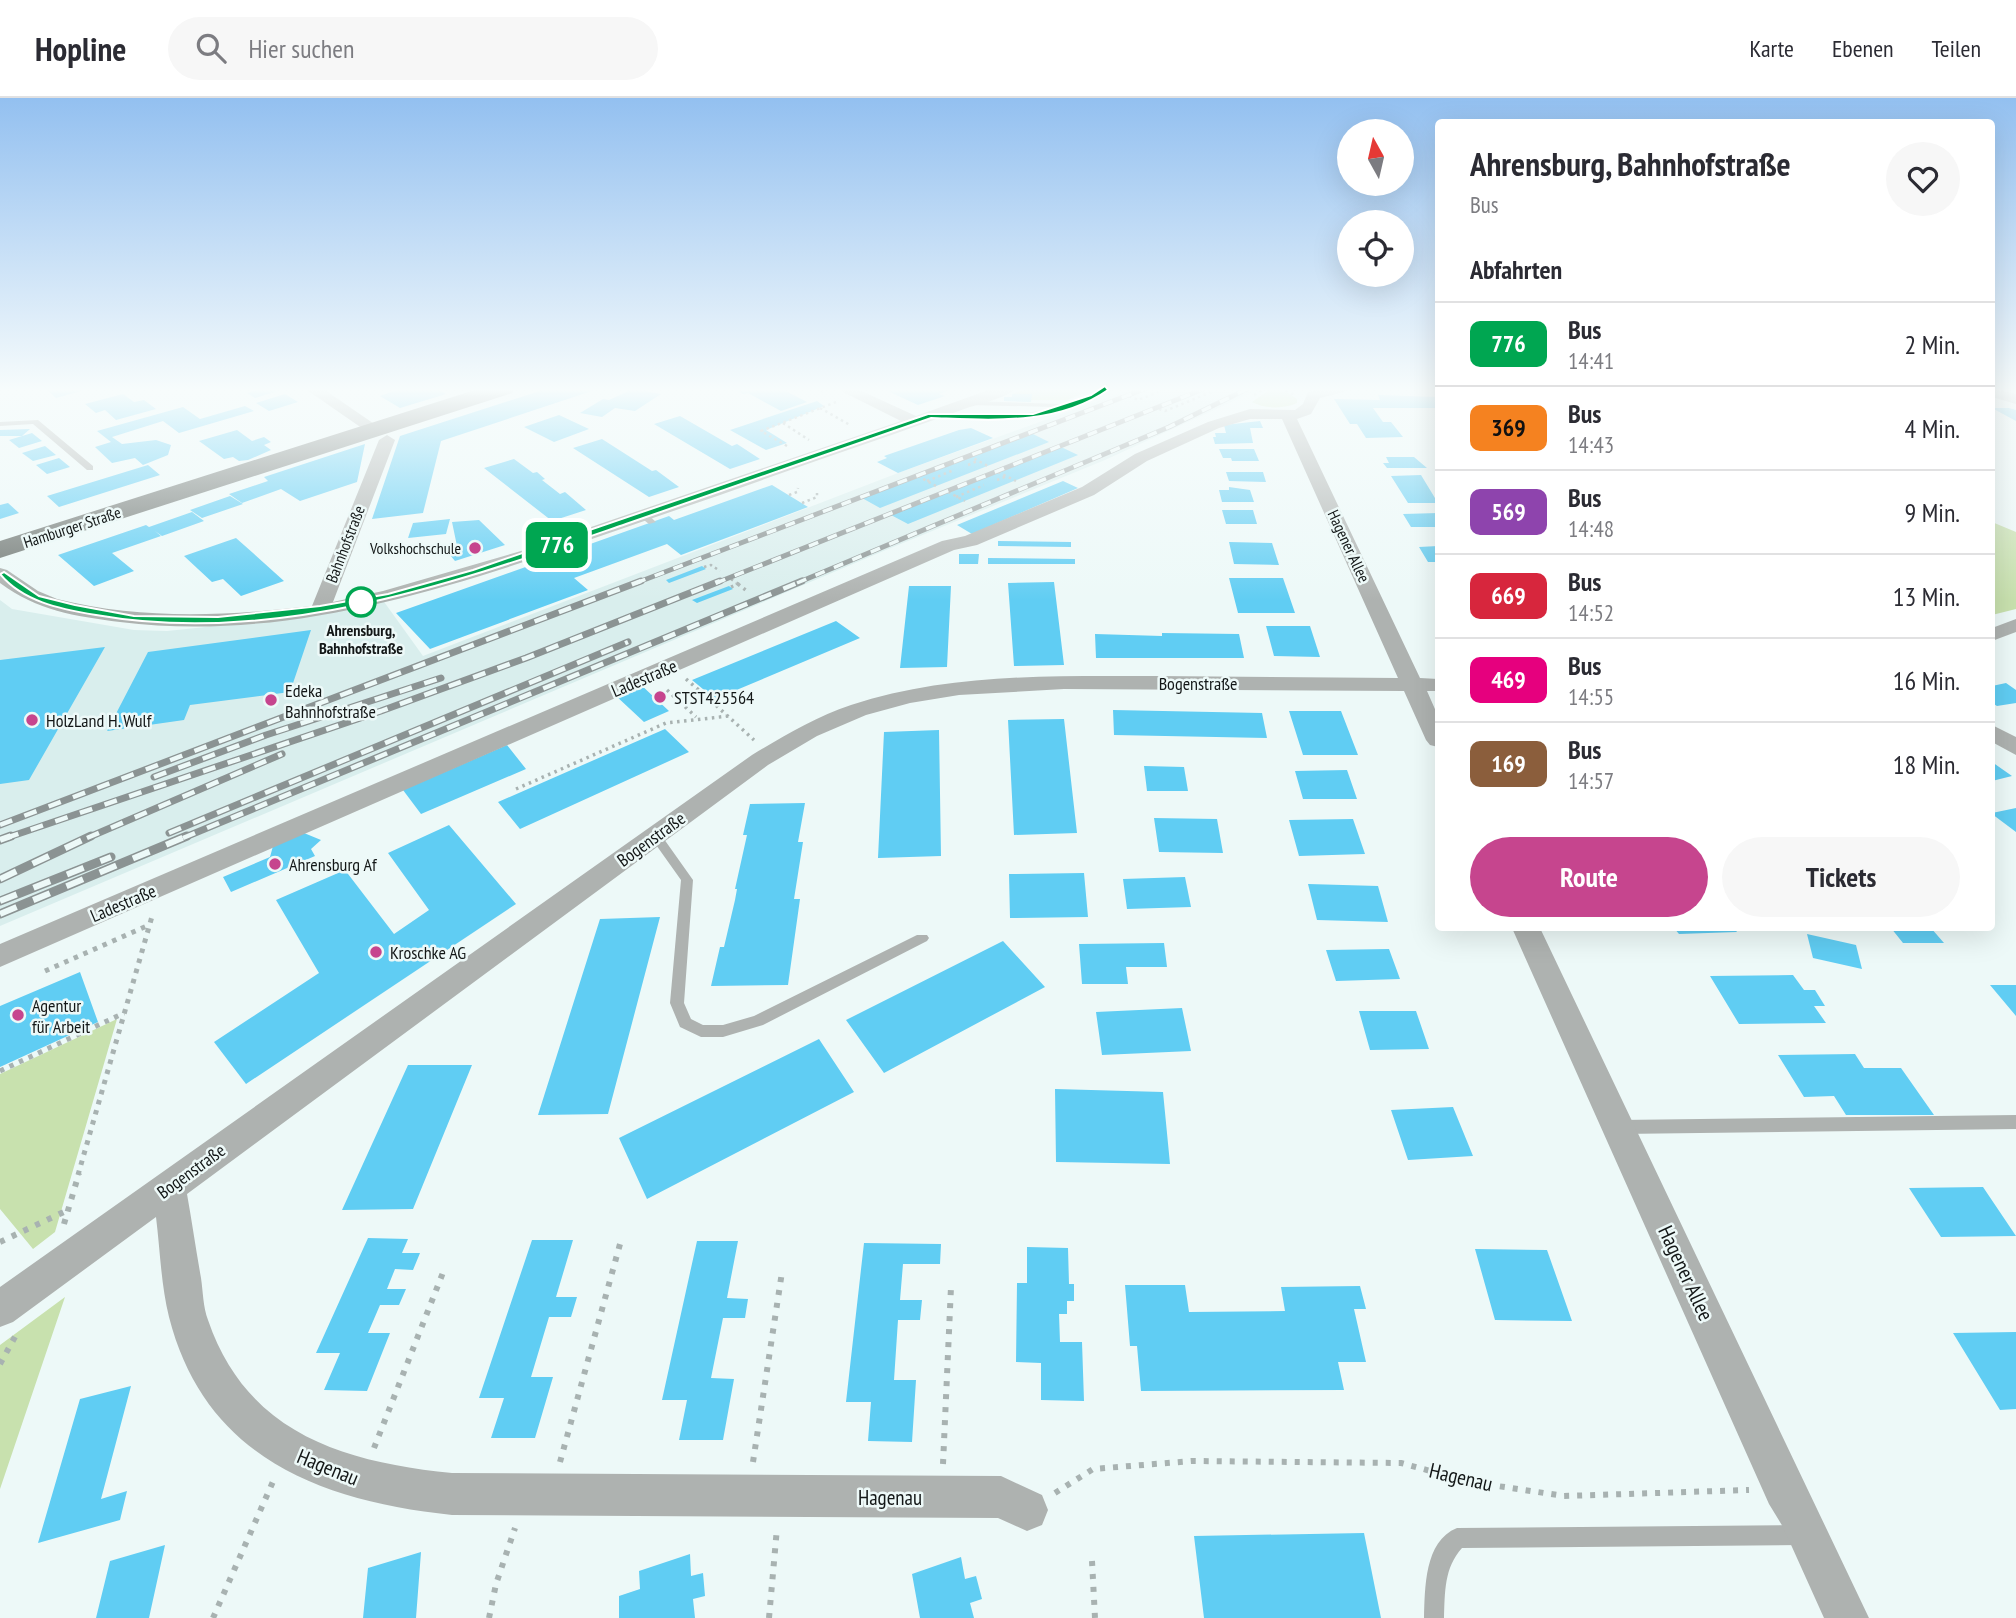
<!DOCTYPE html>
<html lang="de">
<meta charset="utf-8">
<style>
body{margin:0;font-family:"PT Sans Narrow",sans-serif;background:#f7f7f7;color:#2b2b33;height:100vh;display:flex;flex-direction:column;font-size:26px;white-space:nowrap}
*{box-sizing:border-box;margin:0}
p{font-size:23px;color:#7c7c81}
.icon{flex:none;width:38px;height:38px;fill:none;stroke:currentColor;stroke-width:2;stroke-linecap:round;stroke-linejoin:round}
.map{position:relative;flex:1;overflow:hidden}
.sheet{position:absolute;left:1435px;top:21px;width:560px;height:812px;display:flex;flex-direction:column;background:#fff;border-radius:7px;box-shadow:0 7px 28px #0002}
.sheet>*{flex:none}
.badge{padding:0 14px;border-radius:10px;font-size:24px;line-height:46px}
.needle{width:46px;rotate:352deg}
.controls{position:absolute;left:1337px;top:21px;display:grid;gap:14px}
.controls a{display:grid;place-items:center;width:77px;height:77px;border-radius:50%;background:#fff;box-shadow:0 7px 28px #0002;font-size:35px}
.map>.badge{position:absolute;translate:-50% -50%;box-shadow:0 0 0 4px #fff}
h2{padding:0 35px;font-size:26px;line-height:63px}
.round{display:grid;place-items:center;flex:none;width:74px;height:74px;border-radius:37px;background:#f7f7f7}
.summary{display:flex;align-items:center;justify-content:space-between;height:119px;padding:0 35px}
h1{font-size:33px;font-weight:700;line-height:52px}
.cta{display:flex;gap:14px;margin-top:auto;padding:14px 35px}
.cta a{flex:1;height:80px;border-radius:42px;background:#c6458e;color:#fff;font-size:28px;font-weight:700;line-height:80px;text-align:center}
.cta a+a{background:#f7f7f7;color:#2b2b33}
ul{padding:0;list-style:none}
li{display:flex;align-items:center;gap:21px;height:84px;padding:0 35px;border-top:2px solid #e1e1e2}
li div{flex:1}
li b{display:block;font-size:26px}
li em{font-style:normal}
li .badge{min-width:77px;font-weight:700;text-align:center}
header{display:flex;align-items:center;gap:42px;box-sizing:border-box;height:98px;padding:0 35px;background:#fff;border-bottom:2px solid #e1e1e2}
header strong{font-size:33px}
nav{display:flex;gap:38px;margin-inline-start:auto;font-size:24px}
.search{width:490px;height:63px;background:#f7f7f7;display:flex;align-items:center;gap:18px;box-sizing:border-box;padding:0 24px;border-radius:38px;color:#7c7c81;font-size:26px}
.map>svg:first-child{display:block}
.built{fill:#d9eeed}
.green{fill:#c8e1ae}
.building{fill:#60cdf3}
.lines{fill:none;stroke-linecap:round;stroke-linejoin:round}
.path-far3{stroke:#a8b2b1;stroke-width:2.5;stroke-dasharray:2.5 3.5;stroke-linecap:butt}
.path-far2{stroke:#a8b2b1;stroke-width:3.5;stroke-dasharray:2.5 4.5;stroke-linecap:butt}
.path-far1{stroke:#a8b2b1;stroke-width:5;stroke-dasharray:4.5 6;stroke-linecap:butt}
.path{stroke:#a8b2b1;stroke-width:6;stroke-dasharray:5 8;stroke-linecap:butt}
.lane{fill:#aeb2b0;fill-rule:evenodd}
.street{fill:#aeb2b0;fill-rule:evenodd}
.primary{fill:#737a76;fill-rule:evenodd}
.rail-far2-casing{stroke:#8b9393;stroke-width:5}
.rail-far1-casing{stroke:#8b9393;stroke-width:7}
.rail-casing{stroke:#8b9393;stroke-width:9}
.rail-far2{stroke:#edf9f8;stroke-width:3.5;stroke-dasharray:10;stroke-linecap:butt}
.rail-far1{stroke:#edf9f8;stroke-width:4.5;stroke-dasharray:13;stroke-linecap:butt}
.rail{stroke:#edf9f8;stroke-width:6;stroke-dasharray:18;stroke-linecap:butt}
.line{fill:#00a651;stroke:#fff;stroke-width:2}
.poi-dot{fill:#c6458e;stroke:#edf9f8;stroke-width:2.5}
.stop-dot{fill:#fff;stroke:#00a651;stroke-width:3.5}
.labels{text-anchor:middle;dominant-baseline:central;stroke-width:5;stroke-linejoin:round;paint-order:stroke}
.far-street-label{font-size:16px;fill:#131717;stroke:#edf9f8}
.far-poi-label{font-size:16px;fill:#131717;stroke:#edf9f8;text-anchor:end}
.far-stop-label{font-size:16px;font-weight:bold;fill:#131717;stroke:#edf9f8}
.street-label{font-size:18px;fill:#131717;stroke:#edf9f8}
.poi-label{font-size:18px;fill:#131717;stroke:#edf9f8;text-anchor:start}
.near-street-label{font-size:21px;fill:#131717;stroke:#edf9f8}
</style>
<header>
<strong>Hopline</strong>
<div class="search"><svg class="icon" aria-label="search" viewBox="0 0 24 24"><circle cx="10" cy="10" r="6"/><path d="M15 15l6 6"/></svg>Hier suchen</div>
<nav><a>Karte</a><a>Ebenen</a><a>Teilen</a></nav>
</header>
<div class="map">
<svg width="2016" height="1520" viewBox="0 0 2016 1520">
<rect width="100%" height="100%" fill="#edf9f8"/>
<path class="built" d="M1134 290H1262L1105 362 881 454 0 828V502L12 511 134 532 167 533 272 522 377 494 423 558 898 375Z"/>
<path class="green" d="M1029 290H1098L1067 302H1031V296H1012Z
M1272 290 1288 295 1297 301V305C1284 311 1265 311 1252 304Z
M1992 424 2016 434V511L1992 517Z
M117 921 55 1134 33 1151 0 1111V976Z
M65 1199 0 1391V1247Z"/>
<path class="building" d="M45 290H88V291L56 300Z
M264 290 278 293 255 300 247 295Z
M402 290H436L446 296 400 310 380 298Z
M549 290 598 291 441 343 423 415 372 421 400 338Z
M733 290H780L807 304 781 313 748 295 743 296Z
M881 290H953V291L939 296 945 298 918 307Z
M633 291 661 296 635 313 615 310 602 319 580 315 603 301 609 302Z
M123 296 134 304 144 302 156 311 116 322 105 312 96 315 85 306Z
M285 296 298 304 269 313 256 305Z
M1012 296H1032L1031 304 1004 303V299H1012Z
M1378 297 1438 299V310H1373L1383 324H1391L1403 339 1366 340 1357 326H1350L1334 301 1380 302Z
M817 303 824 308 766 332 787 345 766 352 730 332Z
M245 308 254 313 179 335 163 323 112 339 122 346 156 342 171 347 168 357 143 367 135 360 112 365 95 349 111 344 97 333 183 309 200 321Z
M1992 310H2009L2016 312V323Z
M559 317 589 331 554 344 524 329Z
M680 318 732 348 737 346 760 361 730 371 654 326Z
M1260 323 1263 330H1250L1253 345 1215 346 1213 339H1216L1215 335H1226L1224 327Z
M971 330 993 340 898 375 877 364 887 360 884 358 959 332Z
M30 331 22 338H0V332Z
M237 332 252 343 264 339 271 344 264 347 271 352 248 362 239 363 233 359 224 361 199 343Z
M32 335 42 343 19 350 9 342Z
M1031 335 1049 344 880 410 862 400Z
M602 341 652 373 656 372 679 389 649 399 573 350Z
M365 346 357 384 300 403 281 391 242 405 229 396 268 383 264 379Z
M45 348 56 357 33 363 22 355Z
M1061 349 1078 357 908 426 891 417Z
M1219 351H1254L1259 363H1232L1231 360H1223Z
M1386 359H1414L1427 370H1387L1383 365H1389Z
M59 360 70 369 47 376 36 367Z
M514 361 533 375 537 374 545 381 542 382 560 396 565 394 586 412 552 423 484 370Z
M148 367 160 377 59 409 47 398Z
M1226 374H1263L1266 384 1229 383Z
M1421 377 1438 405H1408L1391 378Z
M1063 383 1078 390 972 436 957 427Z
M772 387 808 409 681 457 667 446 574 480 588 492 430 551 396 515 669 418 674 422Z
M1229 389 1250 392 1254 404H1222L1219 392H1229Z
M230 398 243 406 202 420 190 412Z
M8 405 19 415 0 421V407Z
M1222 412H1253L1257 426H1226Z
M192 414 204 423 162 438 155 433 161 438 112 455 134 473 94 488 58 457 146 427 149 429Z
M1438 415V429H1411L1403 416Z
M450 421 446 436 408 440 413 425Z
M479 422 505 447 455 463 445 451 457 448 452 424Z
M236 440 253 455 284 483 241 498 223 481 212 484 184 458Z
M998 443 1071 444V449L998 448Z
M1229 444 1272 445 1279 467 1234 466Z
M1438 448V464H1428L1419 449Z
M959 456H979L978 466H959Z
M988 460 1075 461V466H988Z
M702 468 706 471 669 485 666 482Z
M1229 480H1283L1295 515H1238Z
M1054 484 1064 567 1014 568 1008 485Z
M729 488 733 491 697 505 692 502Z
M909 488H951L947 569 900 570Z
M836 523 860 540 715 601 692 582Z
M1266 528H1310L1320 559 1274 558Z
M311 532 290 594 190 607 184 622 107 633 148 554Z
M1162 535 1239 536 1244 560H1096L1095 536 1162 538Z
M105 549 29 682 0 686V562Z
M2006 585 2016 592V605L1997 608 1992 605V588Z
M640 586 669 613 644 624 615 597Z
M1113 612 1262 615 1267 640 1114 637Z
M1289 613H1341L1358 657H1303Z
M1064 621 1077 735 1014 737 1008 622Z
M665 631 689 654 520 731 498 704Z
M939 632 941 758 878 760 884 634Z
M507 647 526 671 421 716 403 692Z
M1992 664 2012 678 1992 683Z
M1144 668 1184 669 1188 693H1147Z
M1347 672 1357 701H1303L1295 673Z
M805 705 798 744H803L794 801H800L788 887 711 888 720 849H724L735 802 737 791H735L747 737H743L750 706Z
M2016 710V734L1992 716V715Z
M1154 720 1217 721 1223 755 1159 754Z
M1353 721 1365 756 1299 758 1289 722Z
M449 727 516 806 246 986 214 944 319 875 276 802 345 772 394 836 429 812 388 755Z
M304 735 321 742 311 751 315 758 231 794 223 779 270 759 273 748Z
M1084 775 1088 819 1010 820 1009 776Z
M1185 779 1191 809 1127 811 1123 781Z
M1308 786 1378 788 1388 824 1317 822Z
M660 819 608 1016 538 1017 600 821Z
M1674 830H1734L1737 834 1679 836Z
M1891 830H1931L1944 845H1903Z
M1807 836 1856 847 1862 871 1813 860Z
M1003 843 1045 889 884 975 846 922Z
M1164 845 1167 869H1126L1128 886H1082L1079 846Z
M1389 851 1400 881 1336 883 1326 852Z
M80 874 98 924 0 969V908Z
M1793 877 1804 892H1815L1825 908H1814L1826 925 1739 926 1710 878Z
M1990 887H2016V918Z
M1182 910 1191 953 1102 957 1096 914Z
M1359 913H1416L1429 951 1370 952Z
M819 941 854 994 647 1101 619 1040Z
M1855 956 1864 970H1901L1934 1017H1846L1834 998 1804 999 1778 957Z
M408 967H472L413 1111 342 1112Z
M1055 991 1163 994 1170 1066 1056 1064Z
M1453 1009 1473 1058 1408 1062 1391 1012Z
M1983 1089 2016 1138 1941 1139 1909 1090Z
M368 1140 408 1141 402 1155H420L413 1172 395 1171 387 1191H406L399 1207H380L368 1235H390L367 1293 324 1292 340 1255H316Z
M532 1142H573L556 1199H577L571 1219H549L531 1279H553L535 1340H491L504 1300H479Z
M697 1143H738L727 1200 748 1201 745 1220H723L711 1280 734 1281 723 1342H679L687 1302H662Z
M864 1145 941 1146 940 1166H903L900 1202H922L920 1222H898L894 1282H916L912 1344 868 1343 871 1304H846Z
M1027 1149 1068 1150 1069 1186H1074V1203H1067V1216H1059L1060 1244H1082L1084 1303 1041 1302V1265L1016 1264 1017 1185H1027Z
M1475 1151 1547 1152 1572 1223 1495 1222Z
M1125 1187H1185L1189 1214 1285 1213 1281 1189 1360 1188 1366 1211H1354L1366 1264H1338L1344 1292 1141 1293 1137 1248H1130Z
M2016 1234V1311L2000 1312 1953 1235Z
M131 1288 101 1401 127 1393 120 1422 38 1445 80 1301Z
M1364 1435 1381 1520H1204L1194 1438Z
M165 1447 149 1520H96L110 1463Z
M421 1454 416 1520H363L368 1470Z
M690 1456 691 1478 703 1475 705 1498 693 1501 695 1520H619V1498L640 1491 639 1473Z
M961 1459 965 1481 976 1478 982 1501 970 1505 974 1520H920L912 1476Z"/>
<g class="lines">
<path class="path-far3" d="M815 290 824 294
M1280 290 1295 297
M1254 297 1267 290
M1129 298 1138 302 1168 290
M820 310 850 327
M1159 311 1165 313 1216 292
M783 325 809 342
M787 348 761 333 836 304
M969 358 988 368
M968 367 977 363
M998 374 1016 383
M918 378 936 388
M997 382 1007 378
M927 383 954 372
M948 394 965 403
M789 397 797 394 798 390
M956 399 984 387
M802 405 817 399V395
M704 469 711 467 720 473
M731 481 736 485"/>
<path class="path-far2" d="M738 486 747 493
M731 489 738 486 734 483
M686 581 709 601
M667 592 679 603 709 601 754 642
M680 604 696 619
M516 691 666 625 729 618"/>
<path class="path-far1" d="M45 873 149 827
M0 973 124 915
M78 1077 153 815"/>
<path class="path" d="M64 1126 79 1075
M0 1144 68 1112
M0 1266 16 1237
M374 1350 444 1172
M560 1364 620 1146
M753 1364 782 1174
M943 1366 951 1189
M1055 1395 1093 1371 1192 1363 1401 1365 1471 1384 1564 1398 1749 1392
M1092 1463 1095 1520
M213 1520 275 1379
M489 1520 496 1486 515 1430
M769 1520 777 1430"/>
<path class="lane" d="M1108 290H1119L1034 320 1005 322 931 320 927 318 931 316C972 317 1014 322 1053 309L969 307 965 305 969 303 1062 306Z
M38 322 93 368V372H87L33 326 0 328V324Z
M640 415H646L656 424 649 426 640 419Z
M655 733 659 734 693 782 684 905 691 921 703 927H723L754 918 917 837H927L929 840 927 843 763 927 723 939H701L680 929 670 905 681 782 649 737Z
M2016 1017V1031L1620 1036 1615 1034 1612 1029 1615 1024 1620 1022Z
M1801 1427 1808 1430 1811 1437 1808 1444 1801 1447 1462 1450C1444 1470 1445 1494 1444 1520H1424C1425 1491 1424 1443 1457 1430Z"/>
<path class="street" d="M304 290H322L383 332 375 337 369 335Z
M835 290H855L916 318 994 290H1016C1005 301 982 305 967 310 917 328 866 346 816 363 740 390 665 416 589 442 437 494 282 544 120 524 74 518 38 513 0 485V470L7 472 38 493 57 501C141 522 226 518 312 508L379 342 387 337 395 342 333 504 383 493 521 453 901 323Z
M1322 290H1350L1348 293 1320 300 1311 316 1297 321 1420 580 1438 581V593H1427L1438 618V649L1430 647 1426 642 1404 593 1064 591 959 597 910 605 866 617 817 638 768 667 187 1096C192 1124 196 1152 201 1180 203 1193 203 1209 208 1222 247 1336 344 1364 452 1375L1001 1378 1042 1397 1048 1412 1042 1427 1027 1433 998 1420 452 1417C321 1403 205 1360 169 1219 161 1187 160 1151 156 1119L13 1224 0 1229V1189L752 657C784 638 815 619 851 607 949 575 1053 578 1155 578 1236 579 1317 579 1398 580L1282 321H1250L1219 330 1147 363 1094 397 977 447 954 452 0 869V846L942 443 965 438 1082 389 1135 356 1208 324 1250 311 1295 312 1303 306 1308 294Z
M1992 290 2016 296V306L1992 299Z
M2016 521V534L1992 543V530Z
M1992 627 2016 639V657L1992 644Z
M1512 830H1540L1869 1520H1824L1783 1429 1769 1406Z"/>
<path class="primary" d="M481 290H515L512 295 0 460V443Z"/>
<defs>
<path id="rail-far2" d="M636 485 1147 290
M716 485 1206 290
M797 485 1169 329 1249 290"/>
<path id="rail-far1" d="M154 679 266 637 441 580
M0 727 641 483
M169 735 628 544
M6 740 381 613 526 560 720 483
M87 740 282 656
M183 740 802 483"/>
<path id="rail" d="M0 742 11 738
M0 781 91 738
M0 803 111 759
M0 816 187 738"/>
</defs>
<use href="#rail-far2" class="rail-far2-casing"/>
<use href="#rail-far1" class="rail-far1-casing"/>
<use href="#rail" class="rail-casing"/>
<use href="#rail-far2" class="rail-far2"/>
<use href="#rail-far1" class="rail-far1"/>
<use href="#rail" class="rail"/>
</g>
<linearGradient id="sky" x2="0" y2="1"><stop stop-color="#93c0f0"/><stop offset="0.58" stop-color="#f7fcfc"/><stop offset="1" stop-color="#f7fcfc" stop-opacity="0"/></linearGradient>
<rect width="2016" height="503" fill="url(#sky)"/>
<path class="line" d="M1105 288 1108 292C1056 328 991 322 931 320 830 355 728 390 626 426 457 484 278 549 96 517 59 511 22 503 0 476L4 474 39 498 75 507 134 518 218 519 320 508 388 496 473 472 928 316H1033L1091 297Z"/>
<g class="poi-dot">
<circle cx="475" cy="450" r="7"/>
<circle cx="660" cy="599" r="7"/>
<circle cx="271" cy="602" r="7"/>
<circle cx="32" cy="622" r="7"/>
<circle cx="275" cy="766" r="7"/>
<circle cx="376" cy="854" r="7"/>
<circle cx="18" cy="917" r="7"/>
</g>
<circle class="stop-dot" cx="361" cy="504" r="14"/>
<g class="labels">
<g class="far-street-label">
<text transform="translate(72 429) rotate(-18)">Hamburger Straße</text>
<text transform="translate(345 446) rotate(-69)">Bahnhofstraße</text>
<text transform="translate(1349 448) rotate(65)">Hagener Allee</text>
</g>
<g class="far-poi-label">
<text x="461" y="450">Volkshochschule</text>
</g>
<g class="far-stop-label">
<text x="361" y="532">Ahrensburg,<tspan x="361" dy="18">Bahnhofstraße</tspan></text>
</g>
<g class="street-label">
<text transform="translate(644 580) rotate(-23)">Ladestraße</text>
<text x="1198" y="585">Bogenstraße</text>
<text transform="translate(651 741) rotate(-36)">Bogenstraße</text>
<text transform="translate(123 805) rotate(-23)">Ladestraße</text>
<text transform="translate(191 1073) rotate(-36)">Bogenstraße</text>
</g>
<g class="poi-label">
<text x="285" y="592">Edeka<tspan x="285" dy="21">Bahnhofstraße</tspan></text>
<text x="674" y="599">STST425564</text>
<text x="46" y="622">HolzLand H. Wulf</text>
<text x="289" y="766">Ahrensburg Af</text>
<text x="390" y="854">Kroschke AG</text>
<text x="32" y="907">Agentur<tspan x="32" dy="21">für Arbeit</tspan></text>
</g>
<g class="near-street-label">
<text transform="translate(1686 1175) rotate(65)">Hagener Allee</text>
<text transform="translate(328 1369) rotate(22)">Hagenau</text>
<text transform="translate(1461 1379) rotate(13)">Hagenau</text>
<text x="890" y="1399">Hagenau</text>
</g>
</g>
</svg>
<div class="controls">
<a><svg class="needle" viewBox="-14 -14 28 28"><path d="M0-13l5 13h-10z" fill="#e53935"/><path d="M0 13l5-13h-10z" fill="#7c7c81"/></svg></a>
<a><svg class="icon" aria-label="locate" viewBox="0 0 24 24"><circle cx="12" cy="12" r="6"/><path d="M12 2v4M12 18v4M2 12h4M18 12h4"/></svg></a>
</div>
<b class="badge" style="left:557px;top:447px;background:#00a651;color:#fff">776</b>
<section class="sheet">
<div class="summary"><div><h1>Ahrensburg, Bahnhofstraße</h1><p>Bus</p></div><a class="round"><svg class="icon" aria-label="heart" viewBox="0 0 24 24"><path d="M12 20l-8-8c-3-5 5-10 8-4 3-6 11-1 8 4z"/></svg></a></div>
<h2>Abfahrten</h2>
<ul>
<li><span class="badge" style="background:#00a651;color:#fff">776</span><div><b>Bus</b><p>14:41</p></div><em>2 Min.</em></li>
<li><span class="badge" style="background:#f58220;color:#111">369</span><div><b>Bus</b><p>14:43</p></div><em>4 Min.</em></li>
<li><span class="badge" style="background:#8e44ad;color:#fff">569</span><div><b>Bus</b><p>14:48</p></div><em>9 Min.</em></li>
<li><span class="badge" style="background:#d7263d;color:#fff">669</span><div><b>Bus</b><p>14:52</p></div><em>13 Min.</em></li>
<li><span class="badge" style="background:#e6007e;color:#fff">469</span><div><b>Bus</b><p>14:55</p></div><em>16 Min.</em></li>
<li><span class="badge" style="background:#8b5e3c;color:#fff">169</span><div><b>Bus</b><p>14:57</p></div><em>18 Min.</em></li>
</ul>
<div class="cta"><a>Route</a><a>Tickets</a></div>
</section>
</div>
